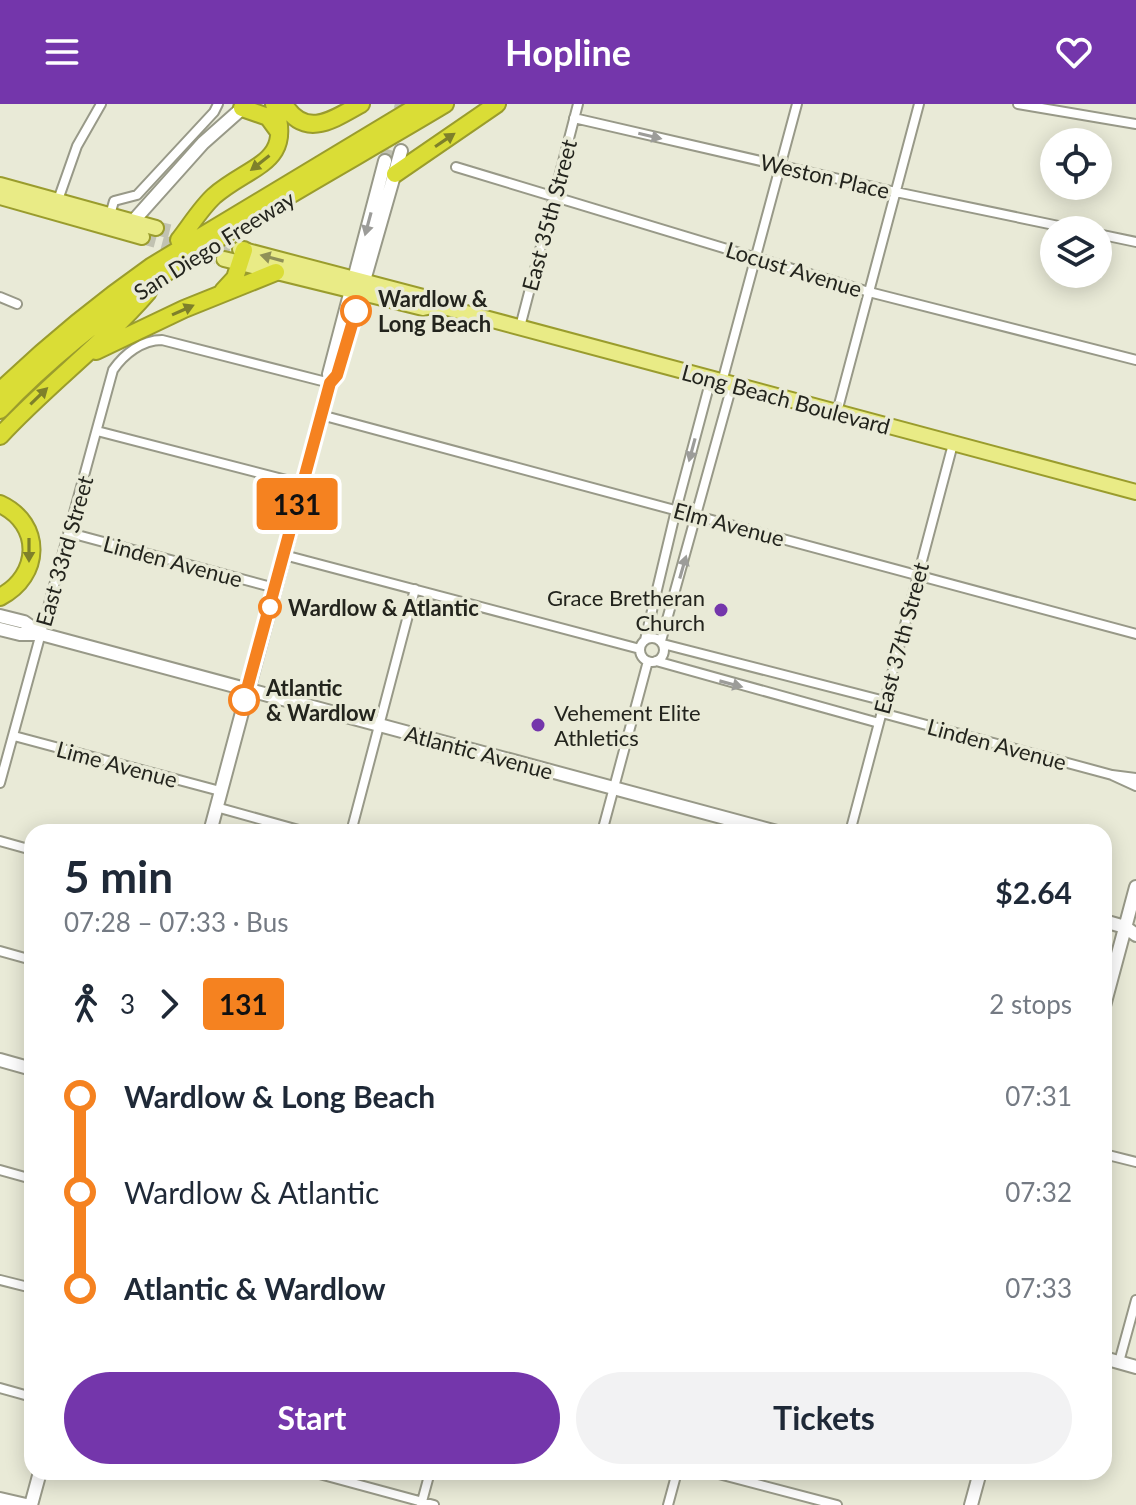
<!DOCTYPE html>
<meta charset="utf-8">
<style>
body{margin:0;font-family:Lato,sans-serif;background:#f2f2f3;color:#1f2937;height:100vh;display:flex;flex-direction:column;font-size:30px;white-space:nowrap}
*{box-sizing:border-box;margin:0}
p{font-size:26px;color:#747a83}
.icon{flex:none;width:44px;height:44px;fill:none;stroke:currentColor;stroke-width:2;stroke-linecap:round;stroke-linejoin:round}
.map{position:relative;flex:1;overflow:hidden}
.details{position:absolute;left:24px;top:720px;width:1088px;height:656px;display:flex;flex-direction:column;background:#fff;border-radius:24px;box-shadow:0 4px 20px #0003}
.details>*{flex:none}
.badge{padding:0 16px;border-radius:6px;font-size:28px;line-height:52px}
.buttons{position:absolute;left:1040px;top:24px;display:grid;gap:16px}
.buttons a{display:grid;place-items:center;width:72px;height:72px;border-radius:50%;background:#fff;box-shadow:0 4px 20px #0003;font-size:40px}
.map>.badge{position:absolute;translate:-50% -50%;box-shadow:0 0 0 4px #fff}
.legs{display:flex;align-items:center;gap:12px;height:88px;padding:0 40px;font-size:26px}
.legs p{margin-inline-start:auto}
.headline{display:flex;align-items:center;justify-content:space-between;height:136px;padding:0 40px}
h1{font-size:44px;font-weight:700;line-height:60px}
.primary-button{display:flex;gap:16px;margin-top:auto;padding:16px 40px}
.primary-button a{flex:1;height:92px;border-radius:48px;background:#7436ab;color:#fff;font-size:32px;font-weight:700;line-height:92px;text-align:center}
.primary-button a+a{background:#f2f2f3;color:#1f2937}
ul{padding:0 40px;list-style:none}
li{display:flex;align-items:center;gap:28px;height:96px;font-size:30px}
li i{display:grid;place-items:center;width:12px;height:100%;margin:0 10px;background:currentColor}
li i::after{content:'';width:20px;height:20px;margin:-10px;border:6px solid;border-radius:50%;background:#fff}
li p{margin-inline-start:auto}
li:first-child i{background:linear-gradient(#0000 50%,currentColor 0)}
li:last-child i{background:linear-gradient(currentColor 50%,#0000 0)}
header{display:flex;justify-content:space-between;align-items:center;height:104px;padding:0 40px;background:#7436ab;color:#fff;font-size:36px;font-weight:700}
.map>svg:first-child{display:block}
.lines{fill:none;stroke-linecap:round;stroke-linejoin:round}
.secondary-tunnel{stroke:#c1c2b2;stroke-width:12;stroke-dasharray:12 6;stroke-linecap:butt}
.primary-tunnel{stroke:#c1c2b2;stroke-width:14;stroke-dasharray:14 7;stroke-linecap:butt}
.street-casing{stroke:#989988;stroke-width:12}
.secondary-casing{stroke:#989988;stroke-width:16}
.primary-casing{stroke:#9a9c2d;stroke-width:18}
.highway-casing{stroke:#9a9c2d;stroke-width:20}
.street{stroke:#fff;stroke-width:8}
.secondary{stroke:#fff;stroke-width:12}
.primary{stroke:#e9eb86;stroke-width:14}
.highway{stroke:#dadd36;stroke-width:16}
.oneway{fill:#9c9c99}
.oneway2{fill:#7e802a}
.oneway3{fill:#909157}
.line-1-casing{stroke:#fff;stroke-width:18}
.line-1{stroke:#f58220;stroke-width:12}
.stop-1-dot{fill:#fff;stroke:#f58220;stroke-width:4}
.poi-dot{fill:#7436ab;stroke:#e9ead7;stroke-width:3}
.labels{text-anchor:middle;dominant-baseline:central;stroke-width:7;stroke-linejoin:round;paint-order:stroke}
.street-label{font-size:22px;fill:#23241d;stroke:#e9ead7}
.stop-label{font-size:22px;font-weight:bold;fill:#23241d;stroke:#e9ead7;text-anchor:start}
.poi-label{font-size:22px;fill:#23241d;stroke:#e9ead7;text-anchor:end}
</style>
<header><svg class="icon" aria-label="menu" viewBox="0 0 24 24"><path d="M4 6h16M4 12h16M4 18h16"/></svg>Hopline<svg class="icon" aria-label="heart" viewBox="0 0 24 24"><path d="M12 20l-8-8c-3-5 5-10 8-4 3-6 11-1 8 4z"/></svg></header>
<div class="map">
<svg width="1136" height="1401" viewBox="0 0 1136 1401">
<rect width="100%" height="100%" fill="#e9ead7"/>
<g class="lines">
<path class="secondary-tunnel" d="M385 57 401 0"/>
<path class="primary-tunnel" d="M156 124 240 145
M142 133 224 155"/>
<defs>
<path id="street" d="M1018 0 1136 20
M574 14 891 87 1078 126
M456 63 869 188 1136 256
M58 96 77 42 101 0
M110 111 114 97 137 91 214 8 218 0
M1098 130 1136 138
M0 193 17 200
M520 223 578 0
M837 308 919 0
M321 311 1136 530
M97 327 302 380
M70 429 275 484
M284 451 640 545
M640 546a12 12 0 1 1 24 0a12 12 0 1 1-24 0Z
M645 536 676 406 708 286 721 278
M661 537 729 292 722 278 797 0
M663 540 885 597
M656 557 879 619
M882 609 1112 671
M14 632 220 687
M1136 674 1112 671 1136 682
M0 679 113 266C124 250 142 236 162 236L330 279
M216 703 306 728
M351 728 415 485
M602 728 648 557
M850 728 953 340
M0 737 32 746
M0 847 32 856
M1104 1050 1136 1058
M0 1066 32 1075
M0 1176 32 1184
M1119 1258 1136 1196
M0 1284 32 1293
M312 1368 434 1401
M711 1368 837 1401
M421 1401 430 1368
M668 1401 677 1368"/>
<path id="secondary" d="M127 124 203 39 247 0
M330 279 337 271 401 47
M0 512 24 518 41 530
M0 525 20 530H41L777 728
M210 728 330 279 329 270 385 57
M1104 817 1125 823 1136 831
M1104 902 1136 783
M0 956 32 965
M1104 1254 1136 1263
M0 1395 26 1401
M31 1401 40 1368
M971 1401 980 1368"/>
<path id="primary" d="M0 81 156 124
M0 93 142 133
M240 145 427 194 436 201
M224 155 423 204 436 201 485 214 1136 388"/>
<path id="highway" d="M284 0C305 36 334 15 361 0
M242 4 268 13 279 28
M395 70 497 0
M179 136C190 122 201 104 214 92 251 60 295 60 274 0
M223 187 235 174 244 146
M96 247 184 205 276 168
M0 287C48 241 98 200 152 162L421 0
M0 306C124 176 292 92 445 0
M0 332C47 281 103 240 148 188
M0 400C43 420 41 472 0 493"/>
</defs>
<use href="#street" class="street-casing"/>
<use href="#secondary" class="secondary-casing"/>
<use href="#primary" class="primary-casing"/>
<use href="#highway" class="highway-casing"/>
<use href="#street" class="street"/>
<use href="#secondary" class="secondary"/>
<use href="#primary" class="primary"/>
<use href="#highway" class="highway"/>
</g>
<defs><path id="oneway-solid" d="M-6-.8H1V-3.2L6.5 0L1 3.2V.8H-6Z" transform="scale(2)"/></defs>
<g class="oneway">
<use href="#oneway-solid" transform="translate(650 32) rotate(13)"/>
<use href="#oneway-solid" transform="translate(368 120) rotate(105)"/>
<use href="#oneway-solid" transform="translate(692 346) rotate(105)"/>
<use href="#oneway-solid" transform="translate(683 463) rotate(-74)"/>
<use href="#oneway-solid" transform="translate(731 580) rotate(15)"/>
</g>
<g class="oneway2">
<use href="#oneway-solid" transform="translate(445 36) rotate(-34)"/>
<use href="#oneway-solid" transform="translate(260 59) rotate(142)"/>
<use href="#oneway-solid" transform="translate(183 206) rotate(-24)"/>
<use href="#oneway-solid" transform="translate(39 292) rotate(-44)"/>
<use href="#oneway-solid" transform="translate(29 446) rotate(90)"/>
</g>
<use class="oneway3" href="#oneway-solid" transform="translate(272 154) rotate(-165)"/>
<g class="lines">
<defs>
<path id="line-1" d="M244 596 330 279 337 271 356 207"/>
</defs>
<use href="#line-1" class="line-1-casing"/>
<use href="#line-1" class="line-1"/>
</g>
<g class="stop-1-dot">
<circle cx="356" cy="207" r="14"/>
<circle cx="270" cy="503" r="10"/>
<circle cx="244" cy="596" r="14"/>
</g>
<g class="poi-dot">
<circle cx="721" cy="506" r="8"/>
<circle cx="538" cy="621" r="8"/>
</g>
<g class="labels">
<g class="street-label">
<text transform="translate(825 72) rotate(13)">Weston Place</text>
<text transform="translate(549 111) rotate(-75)">East 35th Street</text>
<text transform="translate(214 141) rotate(-32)">San Diego Freeway</text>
<text transform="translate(794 165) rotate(17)">Locust Avenue</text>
<text transform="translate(786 295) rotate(15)">Long Beach Boulevard</text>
<text transform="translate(729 420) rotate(15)">Elm Avenue</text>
<text transform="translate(64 447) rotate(-74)">East 33rd Street</text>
<text transform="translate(173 457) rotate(15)">Linden Avenue</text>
<text transform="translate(901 534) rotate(-75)">East 37th Street</text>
<text transform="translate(997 640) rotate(15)">Linden Avenue</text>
<text transform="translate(479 648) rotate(15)">Atlantic Avenue</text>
<text transform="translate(117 660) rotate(15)">Lime Avenue</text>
</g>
<g class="stop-label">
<text x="378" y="194">Wardlow &amp;<tspan x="378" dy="25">Long Beach</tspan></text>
<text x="288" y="503">Wardlow &amp; Atlantic</text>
<text x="266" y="583">Atlantic<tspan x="266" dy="25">&amp; Wardlow</tspan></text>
</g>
<g class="poi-label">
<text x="705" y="493">Grace Bretheran<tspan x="705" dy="25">Church</tspan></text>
<text x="554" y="608" text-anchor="start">Vehement Elite<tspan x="554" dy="25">Athletics</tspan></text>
</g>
</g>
</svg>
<div class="buttons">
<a><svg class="icon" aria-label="locate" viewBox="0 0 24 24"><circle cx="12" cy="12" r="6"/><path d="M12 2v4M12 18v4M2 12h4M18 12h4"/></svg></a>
<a><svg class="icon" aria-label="layers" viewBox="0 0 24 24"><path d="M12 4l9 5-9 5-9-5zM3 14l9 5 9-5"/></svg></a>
</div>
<b class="badge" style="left:297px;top:400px;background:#f58220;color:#111">131</b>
<section class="details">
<div class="headline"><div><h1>5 min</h1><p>07:28 – 07:33 · Bus</p></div><b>$2.64</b></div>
<div class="legs"><svg class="icon" aria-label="walk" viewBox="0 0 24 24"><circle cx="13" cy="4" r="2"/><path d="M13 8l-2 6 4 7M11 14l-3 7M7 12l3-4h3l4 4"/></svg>3<svg class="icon" aria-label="forward" viewBox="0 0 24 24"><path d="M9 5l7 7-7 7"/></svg><b class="badge" style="background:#f58220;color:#111">131</b><p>2 stops</p></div>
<ul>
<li><i style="color:#f58220"></i><b>Wardlow &amp; Long Beach</b><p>07:31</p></li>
<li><i style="color:#f58220"></i><span>Wardlow &amp; Atlantic</span><p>07:32</p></li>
<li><i style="color:#f58220"></i><b>Atlantic &amp; Wardlow</b><p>07:33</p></li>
</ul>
<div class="primary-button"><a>Start</a><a>Tickets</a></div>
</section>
</div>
